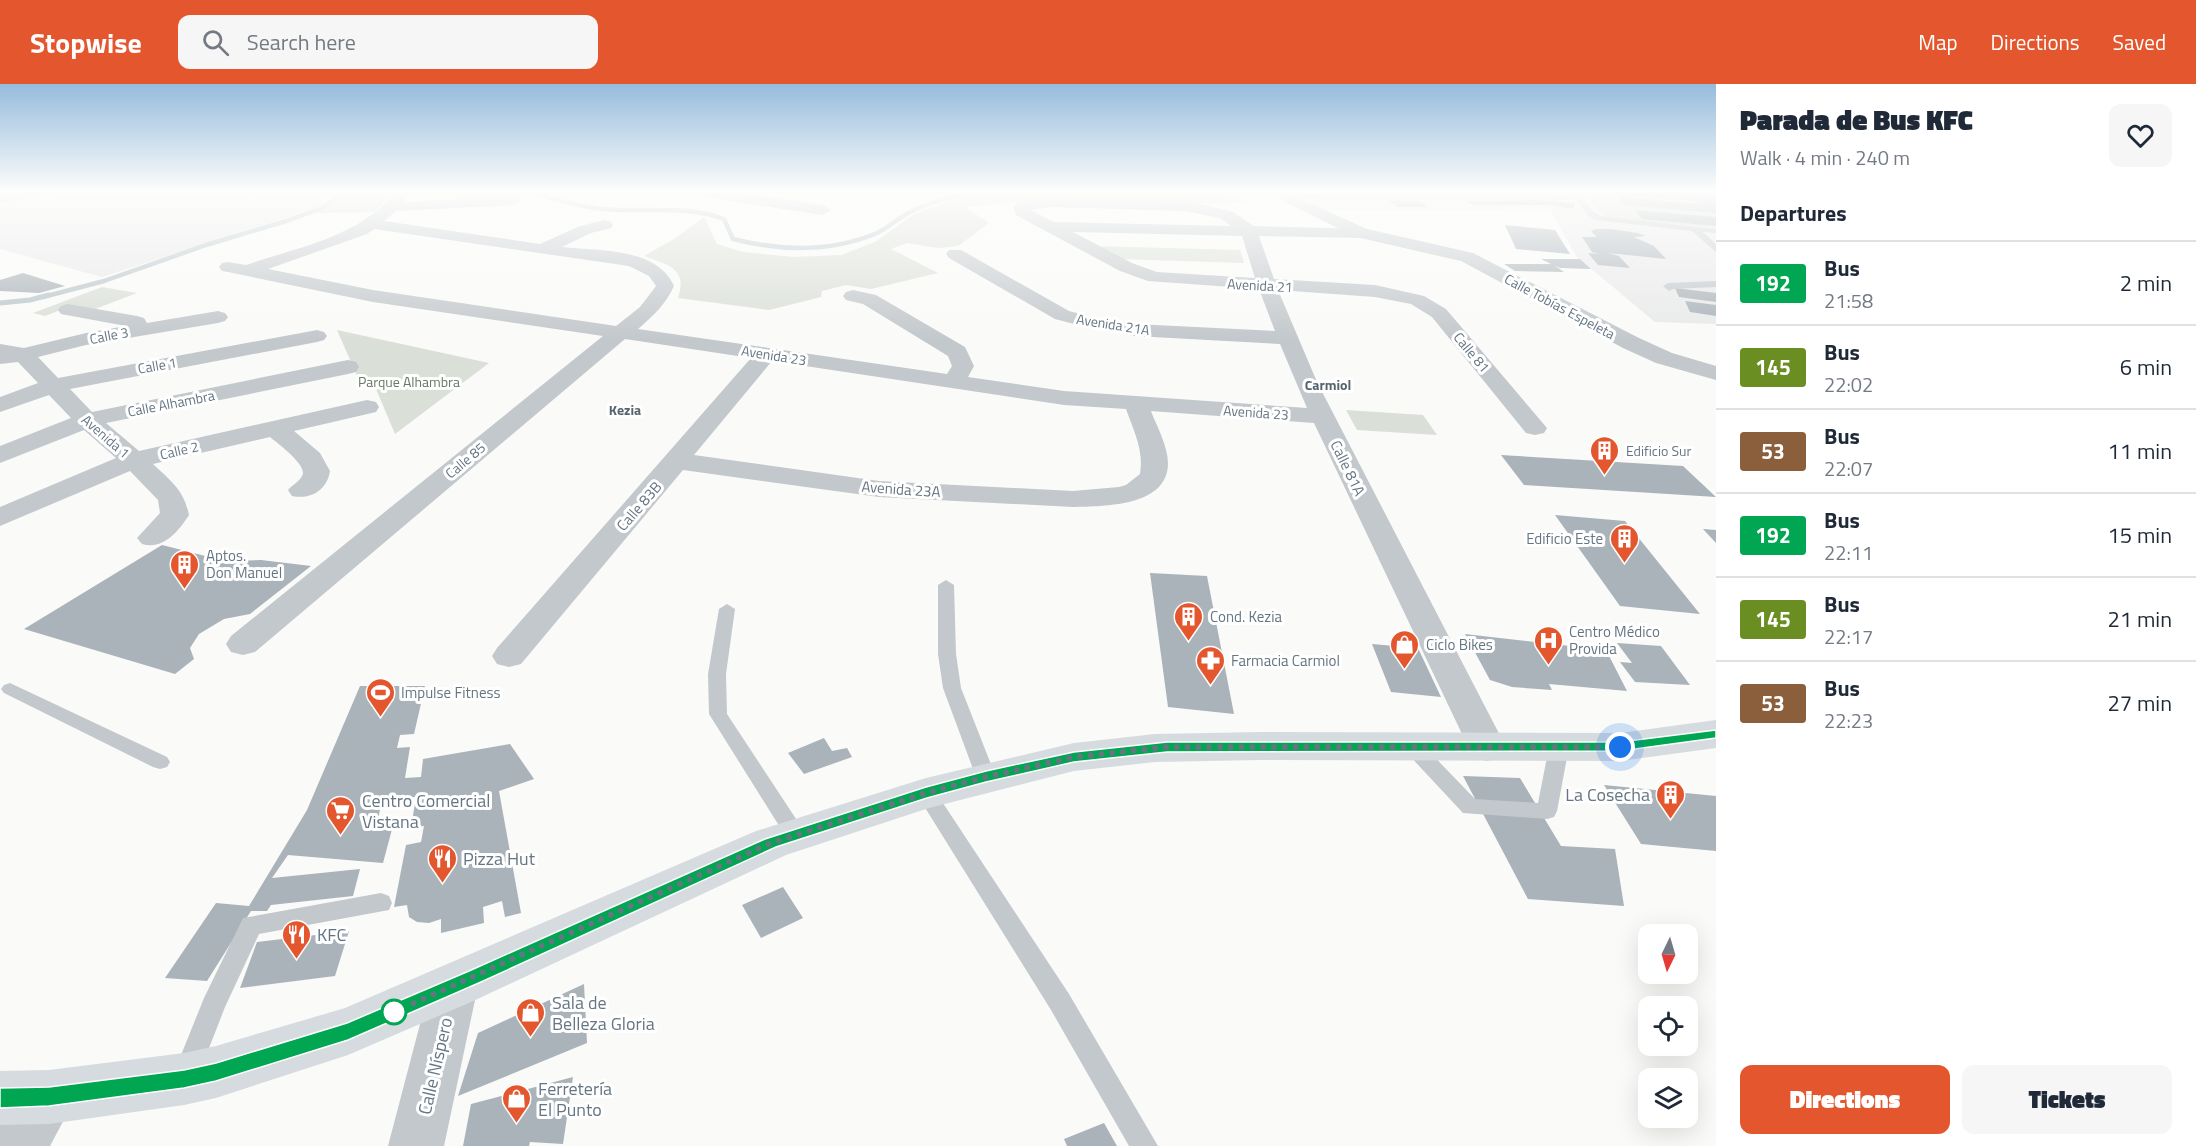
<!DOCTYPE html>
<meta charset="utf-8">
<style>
body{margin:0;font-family:"Titillium Web",sans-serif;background:#f6f6f7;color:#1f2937;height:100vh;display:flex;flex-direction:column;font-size:22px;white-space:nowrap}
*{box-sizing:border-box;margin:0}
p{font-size:20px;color:#747a83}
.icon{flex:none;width:33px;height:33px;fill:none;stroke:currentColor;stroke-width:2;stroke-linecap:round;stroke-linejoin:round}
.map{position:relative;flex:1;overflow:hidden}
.panel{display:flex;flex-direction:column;background:#fff;width:480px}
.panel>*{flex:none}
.badge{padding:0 12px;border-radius:4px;font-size:21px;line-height:39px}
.needle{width:39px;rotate:185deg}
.fabs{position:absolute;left:1638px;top:840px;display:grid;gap:12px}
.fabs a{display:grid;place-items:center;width:60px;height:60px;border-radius:12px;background:#fff;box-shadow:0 6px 24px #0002;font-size:30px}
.you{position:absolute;width:30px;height:30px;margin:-15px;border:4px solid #fff;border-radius:50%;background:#1a73e8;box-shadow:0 0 0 9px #1a73e833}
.map>.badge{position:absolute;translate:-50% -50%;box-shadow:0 0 0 3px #fff}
h2{padding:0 24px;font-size:22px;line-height:54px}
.round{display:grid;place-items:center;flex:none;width:63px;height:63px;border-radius:12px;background:#f6f6f7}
.summary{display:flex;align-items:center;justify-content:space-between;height:102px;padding:0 24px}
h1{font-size:28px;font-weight:800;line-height:45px}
.primary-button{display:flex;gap:12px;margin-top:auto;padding:12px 24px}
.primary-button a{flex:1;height:69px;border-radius:12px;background:#e4572e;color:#fff;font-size:24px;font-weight:800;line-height:69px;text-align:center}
.primary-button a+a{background:#f6f6f7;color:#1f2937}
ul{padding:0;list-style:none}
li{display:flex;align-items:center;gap:18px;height:84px;padding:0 24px;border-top:2px solid #e0e1e3}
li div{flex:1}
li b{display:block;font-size:22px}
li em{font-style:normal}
li .badge{min-width:66px;font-weight:700;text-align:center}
header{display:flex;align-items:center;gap:36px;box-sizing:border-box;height:84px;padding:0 30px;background:#e4572e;color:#fff}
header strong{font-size:28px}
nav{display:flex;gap:33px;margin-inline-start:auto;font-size:21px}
.search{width:420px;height:54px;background:#f6f6f7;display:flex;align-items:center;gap:15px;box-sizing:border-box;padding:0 21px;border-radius:12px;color:#747a83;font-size:22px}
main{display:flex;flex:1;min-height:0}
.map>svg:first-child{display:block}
.built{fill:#e8e9e9}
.green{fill:#dadfd7}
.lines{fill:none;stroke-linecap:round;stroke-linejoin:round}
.stream-far1{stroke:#bbc7cb;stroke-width:4.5}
.stream{stroke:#bbc7cb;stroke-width:5}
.building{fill:#aab3b9;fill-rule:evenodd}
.path{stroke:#bbbfc2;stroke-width:2;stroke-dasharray:1.5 1.5;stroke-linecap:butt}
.service{fill:#c3c8cc;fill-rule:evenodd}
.minor{fill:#c3c8cc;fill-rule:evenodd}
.tertiary{fill:#c3c8cc;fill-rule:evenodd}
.secondary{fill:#d6dbdf;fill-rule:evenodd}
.line{fill:#00a651;stroke:#fff;stroke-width:1.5}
.walk{stroke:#657683;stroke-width:6;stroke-dasharray:0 10.8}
.stop-dot{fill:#fff;stroke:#00a651;stroke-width:3}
.labels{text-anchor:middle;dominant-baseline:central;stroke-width:6;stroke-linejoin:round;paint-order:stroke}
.far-street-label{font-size:14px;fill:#657683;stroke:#fff}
.far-park-label{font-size:14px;fill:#687a64;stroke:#fff}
.far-neighbourhood-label{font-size:14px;font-weight:bold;fill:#57646e;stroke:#fff}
.far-poi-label{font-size:14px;fill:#657683;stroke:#fff;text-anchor:start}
.street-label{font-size:15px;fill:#657683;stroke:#fff}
.poi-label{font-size:15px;fill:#657683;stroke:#fff;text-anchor:start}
.near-poi-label{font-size:18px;fill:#657683;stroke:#fff;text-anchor:start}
.near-street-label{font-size:18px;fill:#657683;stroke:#fff}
</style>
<header>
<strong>Stopwise</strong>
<div class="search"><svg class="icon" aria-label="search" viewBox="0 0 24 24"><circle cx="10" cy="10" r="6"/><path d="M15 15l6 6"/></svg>Search here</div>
<nav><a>Map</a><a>Directions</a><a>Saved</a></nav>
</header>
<main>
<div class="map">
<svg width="1716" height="1062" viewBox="0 0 1716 1062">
<rect width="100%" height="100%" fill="#fafaf8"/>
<path class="built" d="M66 107H336L316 124 102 193 0 165V117Z
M1270 107H1716V240L1655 238 1576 172 1550 125 1311 126Z"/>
<path class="green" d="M354 107H394L375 128 313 129C327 123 339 110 354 107Z
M416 107H510L531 111 451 117 458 109 414 110Z
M1145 107H1219L1247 118C1153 123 1058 111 965 123L989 139 958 162 938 164 907 159 891 165 938 189 871 205 846 201 822 207 821 213 769 226 678 214C688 184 668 181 644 172L674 155 704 133 717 160 743 168 793 173 841 171 875 158 914 130 971 110 1091 111Z
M1398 107H1562L1564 110 1404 111Z
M1582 107H1716V144L1610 134 1600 129Z
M1092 162 1240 166 1244 179 1119 175Z
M102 203 137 209 95 225 68 223 45 232 33 229Z
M337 246 489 279 395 350 374 300 358 294Z
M1346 326 1423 331 1437 351 1357 346Z"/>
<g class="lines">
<path class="stream-far1" d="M525 107C551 113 576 123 603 125 643 129 685 120 724 135L733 155C781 167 830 169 877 149 888 144 897 135 908 129 934 116 963 109 992 107
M1010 107 1089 109 1132 107
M43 213 104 197 206 161 286 137 320 125 342 109 349 107"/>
<path class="stream" d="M0 219 30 216 49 211"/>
</g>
<path class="building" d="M1613 107H1678L1716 111V119L1713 118 1716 121V129L1625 121ZM1632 112 1696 117 1699 120 1634 114Z
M1388 116 1419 117 1428 123H1397Z
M1536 116 1575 119 1573 125 1551 121H1473L1466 117Z
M1635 126 1716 133V142L1642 135Z
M1505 141 1555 146 1570 170 1516 165Z
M1596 145H1611L1638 149 1646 152 1634 153 1654 162 1666 175 1608 169 1619 172 1630 184 1598 181 1588 169 1599 170 1592 168 1582 153H1597L1591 147Z
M1541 175H1580L1591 185 1560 184 1554 181 1564 188 1515 187 1504 180H1551Z
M23 189 65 202 39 209 0 207V196Z
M1675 204 1716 209V218L1679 213Z
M1685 217 1716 221V232L1690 228Z
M1501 371 1683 382 1716 413 1524 401Z
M1555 431 1625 437 1700 530 1620 522Z
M1703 445 1716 446V459Z
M162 461 225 477 261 476 311 482 250 530 224 535 199 550 190 564 194 575 175 590 24 545Z
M1150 489 1207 492 1234 630 1168 623Z
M1465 550 1606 566 1627 607 1549 600 1552 606 1512 603 1490 596Z
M1617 559 1661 562 1690 601 1635 598 1620 578 1632 579Z
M1372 560 1418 564 1441 613 1391 608Z
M360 602H425L414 650 400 651 397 664 410 663 405 694 421 693 423 675 510 660 534 695 499 707 521 829 505 833 502 817 483 823 484 839 441 849V835L429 839 417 838 409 833 407 821 394 823 406 761 421 758 424 742 411 744 416 713 398 715 396 721H381L378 735 395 734 383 779 288 771 272 794 360 785 353 812 271 821 267 827H251L207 897 165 894 216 819 249 822 307 726Z
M824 654 832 667 847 664 852 673 804 690 788 669Z
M1463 692 1520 694 1561 762 1615 765 1624 822 1528 815Z
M1604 701 1716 712V767L1641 760Z
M783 803 803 834 761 854 742 821Z
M349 847 335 892 240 904 257 858Z
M584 900 587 959 458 1012 478 949Z
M573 993 563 1060 530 1058 529 1062H463L471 1020Z
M1104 1039 1117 1062H1067L1064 1055Z"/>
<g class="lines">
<path class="path" d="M1692 107 1695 110"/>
<path class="service" d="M1569 107H1577L1594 128 1601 132 1716 145V149L1703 148 1716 160V168L1692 147 1596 136 1588 132 1576 116 1281 114 1277 112 1281 110 1573 112Z
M1716 197V203L1673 205 1669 207 1663 202 1668 199Z
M946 496 954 501 956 570 961 604 996 693 993 698 986 700 979 698 976 693 943 604 938 570V501Z
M727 520 735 525 726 590 727 630 802 744 806 750 802 756 795 758 788 756 709 630 708 590 719 525Z
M10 599 167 673 170 678 167 683 160 685 153 683 4 609 1 605 4 601Z
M1413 656 1420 658 1475 715 1538 719 1549 663 1552 658 1559 656 1566 658 1569 663 1557 727 1554 733 1547 735 1463 729 1406 668 1403 663 1406 658Z
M926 701 933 704 1069 910 1158 1062H1129L1051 926 919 714 916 709 919 704Z
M381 809 389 812 392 819 389 826 259 850 225 923 197 995 188 999 179 995 175 986 204 914 243 834Z"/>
<path class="minor" d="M16 107H56L49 111 0 119V109Z
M396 107H411L404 118 518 113 521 116 513 121 396 127 384 137 540 160 580 142 605 136 611 138 613 141 611 144 591 149 562 163C598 167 657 163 674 202 666 220 653 232 638 245L947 290 952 282 948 272 863 220 846 216 843 212 846 208 853 206 876 211 965 263 974 282 968 293 1064 307 1307 324 1280 260 1135 252 1089 244 1055 235 949 174 946 170 949 166H961L1069 227 1097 234 1135 240 1275 247 1259 205 1148 197 1120 187 1016 131 1013 123 1016 120 1050 113 1185 117 1231 127 1254 142 1368 145 1370 149 1368 153 1362 154 1259 152 1274 195 1375 201 1424 212 1446 225 1547 344 1544 349 1535 351 1526 349 1432 233 1411 220 1375 213 1278 206 1317 298 1506 663 1501 673 1487 677 1473 673 1314 339 1151 327C1157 343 1168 362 1168 380 1167 423 1104 422 1073 423L879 413 683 386 521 580 509 583 497 580 492 572 497 564 751 274 625 255 255 568 243 571 231 568 226 560 231 552 603 252 373 218 228 188 222 187 219 183 222 179 228 178 246 181C298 163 361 153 396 107ZM1050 123 1185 127 1220 134 1231 142 1054 138 1030 126ZM374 145 629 182 649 192 656 202 640 223 616 242 373 206 268 185 367 150ZM1073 148 1242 152 1255 194 1157 188 1132 179ZM772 277 1064 321 1126 325C1134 347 1144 367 1140 390L1126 401 1119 403 1073 407 879 397 694 371Z
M684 107H724L823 121 831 126 823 131 691 111Z
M68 220 137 232 144 234 147 239 218 227 225 229 228 233 225 237 218 239 86 261 38 273 58 294 317 246 324 248 327 252 324 256 317 258 70 305 92 328 348 276 356 278 359 283 356 288 348 290 106 339 139 367 367 316 376 318 379 323 376 328 294 347 320 369 330 387C327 406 311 416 292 412L288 406C292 401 299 398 302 392 309 382 277 359 270 353L153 380C171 397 184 406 189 431 178 448 163 466 142 460L137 454 160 429 158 416 130 387 0 442V423L116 374 84 346 0 379V362L71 334 49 311 0 328V313L38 299 18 278 0 280V260L24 264 86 249 126 242 61 230 58 226 61 222Z
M454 880 471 886 478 902 444 1062H388L430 902 437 886Z
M49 986 68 994 76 1013 50 1062H0V1041L30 994Z"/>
<path class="tertiary" d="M1263 107H1283L1367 145 1473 169 1639 254 1672 269 1716 282V296L1656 279 1623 264 1461 177 1356 153Z"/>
<path class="secondary" d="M1716 636V664L1620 677 1261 676 1155 678 1074 687 929 724 786 771 471 918 348 971 216 1014 184 1021 49 1040 0 1041V987L49 986 184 969 216 962 345 924 756 747 926 694 1074 659 1155 650 1261 648 1620 649Z"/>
</g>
<linearGradient id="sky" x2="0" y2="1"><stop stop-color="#96bcdc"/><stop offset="0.42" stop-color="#fdfdfc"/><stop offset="1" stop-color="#fdfdfc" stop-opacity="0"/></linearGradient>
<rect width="1716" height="256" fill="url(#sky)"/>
<path class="line" d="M1716 646V654L1620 667 1167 668 1074 678 986 698 927 714 776 763 481 898 348 956 216 997 184 1004 49 1022 0 1024V1004L49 1003 184 986 216 979 347 939 469 887 765 755 926 703 986 687 1074 668 1167 658H1620Z"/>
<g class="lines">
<path class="walk" d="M394 928 771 759 926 709 986 693 1074 673 1167 663H1620"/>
</g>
<defs>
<symbol id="building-pin" viewBox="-11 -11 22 30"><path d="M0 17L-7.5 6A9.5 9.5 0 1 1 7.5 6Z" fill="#e4572e" stroke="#fff"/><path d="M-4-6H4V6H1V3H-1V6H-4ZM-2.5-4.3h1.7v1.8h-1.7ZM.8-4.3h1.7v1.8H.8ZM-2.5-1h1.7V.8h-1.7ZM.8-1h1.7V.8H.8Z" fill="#fff"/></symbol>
<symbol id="hospital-pin" viewBox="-11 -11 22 30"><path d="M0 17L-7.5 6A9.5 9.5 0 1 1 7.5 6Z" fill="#e4572e" stroke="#fff"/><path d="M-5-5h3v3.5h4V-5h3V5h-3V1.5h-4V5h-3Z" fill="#fff"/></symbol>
<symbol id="shop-pin" viewBox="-11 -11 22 30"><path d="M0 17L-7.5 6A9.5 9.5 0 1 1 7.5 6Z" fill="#e4572e" stroke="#fff"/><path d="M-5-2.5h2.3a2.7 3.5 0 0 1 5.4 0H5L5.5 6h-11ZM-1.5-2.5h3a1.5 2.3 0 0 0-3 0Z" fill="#fff"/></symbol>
<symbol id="pharmacy-pin" viewBox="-11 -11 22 30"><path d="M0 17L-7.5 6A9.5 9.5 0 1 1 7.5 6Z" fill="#e4572e" stroke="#fff"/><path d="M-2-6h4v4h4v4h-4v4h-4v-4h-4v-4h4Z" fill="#fff"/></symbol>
<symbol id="stadium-pin" viewBox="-11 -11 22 30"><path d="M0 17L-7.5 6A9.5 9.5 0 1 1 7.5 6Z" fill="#e4572e" stroke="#fff"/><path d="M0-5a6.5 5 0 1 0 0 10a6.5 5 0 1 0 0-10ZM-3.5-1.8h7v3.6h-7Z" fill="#fff"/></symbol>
<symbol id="supermarket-pin" viewBox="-11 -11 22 30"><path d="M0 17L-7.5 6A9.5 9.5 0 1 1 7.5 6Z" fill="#e4572e" stroke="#fff"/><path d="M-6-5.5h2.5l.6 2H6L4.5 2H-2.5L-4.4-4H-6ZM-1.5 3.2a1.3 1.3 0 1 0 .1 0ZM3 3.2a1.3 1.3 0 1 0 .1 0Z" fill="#fff"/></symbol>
<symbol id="restaurant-pin" viewBox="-11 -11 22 30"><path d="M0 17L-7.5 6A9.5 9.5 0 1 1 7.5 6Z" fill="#e4572e" stroke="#fff"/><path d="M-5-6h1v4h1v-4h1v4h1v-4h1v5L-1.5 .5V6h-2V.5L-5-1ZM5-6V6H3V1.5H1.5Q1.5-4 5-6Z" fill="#fff"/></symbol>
</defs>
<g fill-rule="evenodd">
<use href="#building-pin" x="1588" y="350" width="33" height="45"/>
<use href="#building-pin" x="1608" y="438" width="33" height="45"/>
<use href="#building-pin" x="168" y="464" width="33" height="45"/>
<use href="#building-pin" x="1172" y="516" width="33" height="45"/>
<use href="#hospital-pin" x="1532" y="540" width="33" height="45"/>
<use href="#shop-pin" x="1388" y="544" width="33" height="45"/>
<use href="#pharmacy-pin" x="1194" y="560" width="33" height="45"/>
<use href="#stadium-pin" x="364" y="592" width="33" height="45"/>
<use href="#building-pin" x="1654" y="694" width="33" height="45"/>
<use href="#supermarket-pin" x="324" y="710" width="33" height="45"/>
<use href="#restaurant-pin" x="426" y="758" width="33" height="45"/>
<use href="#restaurant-pin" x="280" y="834" width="33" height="45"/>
<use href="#shop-pin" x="514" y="912" width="33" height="45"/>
<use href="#shop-pin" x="500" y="998" width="33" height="45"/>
</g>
<circle class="stop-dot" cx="394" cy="928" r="12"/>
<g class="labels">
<g class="far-street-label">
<text transform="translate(1260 201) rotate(3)">Avenida 21</text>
<text transform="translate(1560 222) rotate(28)">Calle Tobías Espeleta</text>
<text transform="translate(1113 240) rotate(9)">Avenida 21A</text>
<text transform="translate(109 251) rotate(-11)">Calle 3</text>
<text transform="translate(1472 268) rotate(50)">Calle 81</text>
<text transform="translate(774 271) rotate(9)">Avenida 23</text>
<text transform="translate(157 281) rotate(-10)">Calle 1</text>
<text transform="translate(171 319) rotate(-11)">Calle Alhambra</text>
<text transform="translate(1256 328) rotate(4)">Avenida 23</text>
<text transform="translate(106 352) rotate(41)">Avenida 1</text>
<text transform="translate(179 366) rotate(-13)">Calle 2</text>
<text transform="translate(465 376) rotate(-40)">Calle 85</text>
</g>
<g class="far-park-label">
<text x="409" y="297">Parque Alhambra</text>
</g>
<g class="far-neighbourhood-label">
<text x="1328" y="300">Carmiol</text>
<text x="625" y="325">Kezia</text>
</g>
<g class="far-poi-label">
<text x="1626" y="366">Edificio Sur</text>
</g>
<g class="street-label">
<text transform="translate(1348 384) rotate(64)">Calle 81A</text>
<text transform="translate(901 405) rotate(4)">Avenida 23A</text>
<text transform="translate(639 422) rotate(-49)">Calle 83B</text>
</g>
<g class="poi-label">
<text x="1603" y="454" text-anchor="end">Edificio Este</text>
<text x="206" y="471">Aptos.<tspan x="206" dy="17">Don Manuel</tspan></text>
<text x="1210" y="532">Cond. Kezia</text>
<text x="1569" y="547">Centro Médico<tspan x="1569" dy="17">Provida</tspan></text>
<text x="1426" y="560">Ciclo Bikes</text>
<text x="1231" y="576">Farmacia Carmiol</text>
<text x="401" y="608">Impulse Fitness</text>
</g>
<g class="near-poi-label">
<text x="1650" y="710" text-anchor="end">La Cosecha</text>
<text x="362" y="716">Centro Comercial<tspan x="362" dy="21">Vistana</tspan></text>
<text x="463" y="774">Pizza Hut</text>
<text x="317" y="850">KFC</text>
<text x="552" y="918">Sala de<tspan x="552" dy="21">Belleza Gloria</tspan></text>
<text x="538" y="1004">Ferretería<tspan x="538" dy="21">El Punto</tspan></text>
</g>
<g class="near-street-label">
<text transform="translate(435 982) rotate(-77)">Calle Níspero</text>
</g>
</g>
</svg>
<div class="fabs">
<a><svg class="needle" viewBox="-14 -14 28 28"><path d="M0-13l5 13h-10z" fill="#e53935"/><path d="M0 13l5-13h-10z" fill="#747a83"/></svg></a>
<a><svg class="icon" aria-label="locate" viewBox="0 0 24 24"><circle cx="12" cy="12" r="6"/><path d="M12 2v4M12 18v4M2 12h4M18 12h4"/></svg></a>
<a><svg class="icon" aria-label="layers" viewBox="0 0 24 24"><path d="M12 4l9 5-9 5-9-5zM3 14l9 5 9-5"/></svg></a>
</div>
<div class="you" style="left:1620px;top:663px"></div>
</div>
<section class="panel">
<div class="summary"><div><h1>Parada de Bus KFC</h1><p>Walk · 4 min · 240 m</p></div><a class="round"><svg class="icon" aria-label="heart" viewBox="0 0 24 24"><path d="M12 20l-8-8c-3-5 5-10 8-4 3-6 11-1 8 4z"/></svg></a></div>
<h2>Departures</h2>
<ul>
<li><span class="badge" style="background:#00a651;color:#fff">192</span><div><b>Bus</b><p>21:58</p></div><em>2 min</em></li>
<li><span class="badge" style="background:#6b8e23;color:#fff">145</span><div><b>Bus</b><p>22:02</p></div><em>6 min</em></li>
<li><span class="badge" style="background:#8b5e3c;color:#fff">53</span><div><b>Bus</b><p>22:07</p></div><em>11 min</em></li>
<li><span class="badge" style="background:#00a651;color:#fff">192</span><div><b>Bus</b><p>22:11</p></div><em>15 min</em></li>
<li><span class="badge" style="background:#6b8e23;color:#fff">145</span><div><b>Bus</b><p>22:17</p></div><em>21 min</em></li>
<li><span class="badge" style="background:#8b5e3c;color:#fff">53</span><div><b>Bus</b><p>22:23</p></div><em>27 min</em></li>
</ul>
<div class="primary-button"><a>Directions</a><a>Tickets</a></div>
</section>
</main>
